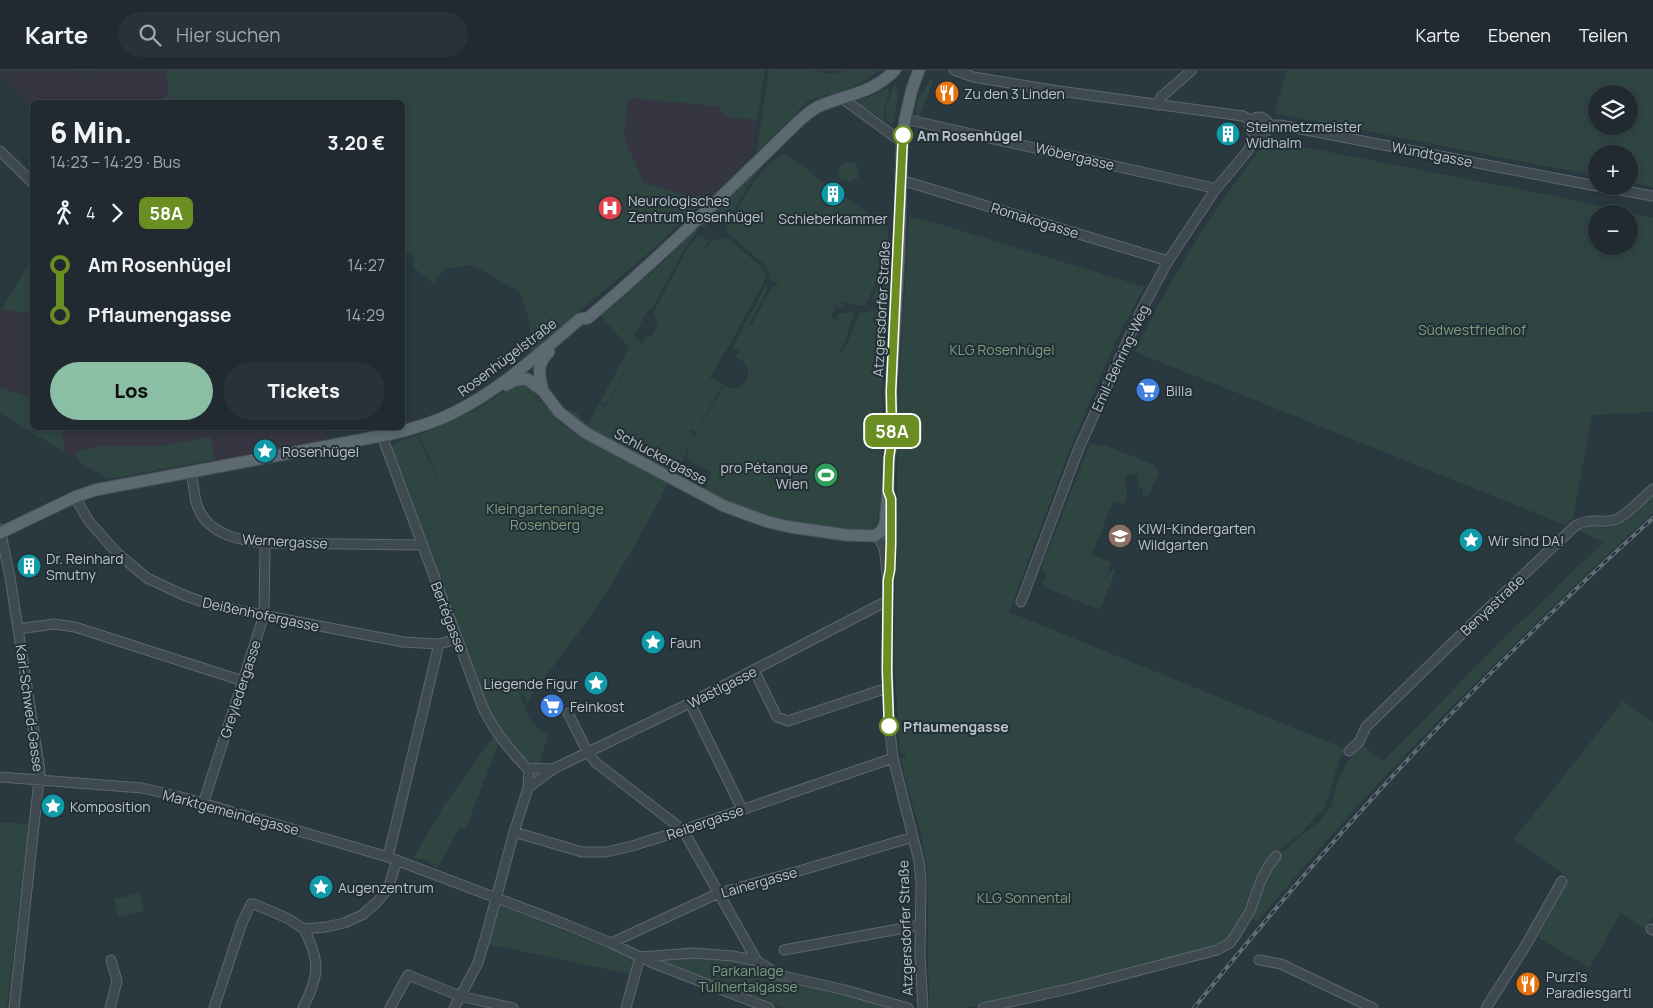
<!DOCTYPE html>
<html lang="de">
<meta charset="utf-8">
<style>
body{margin:0;font-family:Manrope,sans-serif;background:#283238;color:#f1f3f6;height:100vh;display:flex;flex-direction:column;font-size:19px;white-space:nowrap}
*{box-sizing:border-box;margin:0}
p{font-size:16px;color:#a2a7ab}
.icon{flex:none;width:28px;height:28px;fill:none;stroke:currentColor;stroke-width:2;stroke-linecap:round;stroke-linejoin:round}
.map{position:relative;flex:1;overflow:hidden}
.details{position:absolute;left:30px;top:30px;width:375px;height:330px;display:flex;flex-direction:column;background:#202a30;border-radius:8px;box-shadow:0 2px 8px #0003,0 0 0 1px #3d464c}
.details>*{flex:none}
.badge{padding:0 10px;border-radius:8px;font-size:18px;line-height:32px}
.fabs{position:absolute;left:1588px;top:15px;display:grid;gap:10px}
.fabs a{display:grid;place-items:center;width:50px;height:50px;border-radius:50%;background:#202a30;box-shadow:0 2px 8px #0003,0 0 0 1px #3d464c;font-size:25px}
.map>.badge{position:absolute;translate:-50% -50%;box-shadow:0 0 0 2px #fff}
.legs{display:flex;align-items:center;gap:8px;height:55px;padding:0 20px;font-size:16px}
.legs p{margin-inline-start:auto}
.overview{display:flex;align-items:center;justify-content:space-between;height:85px;padding:0 20px}
h1{font-size:28px;font-weight:800;line-height:38px}
.button{display:flex;gap:10px;margin-top:auto;padding:10px 20px}
.button a{flex:1;height:58px;border-radius:30px;background:#8abfa5;color:#111;font-size:20px;font-weight:800;line-height:58px;text-align:center}
.button a+a{background:#283238;color:#f1f3f6}
ul{padding:0 20px;list-style:none}
li{display:flex;align-items:center;gap:18px;height:50px;font-size:19px}
li i{display:grid;place-items:center;width:8px;height:100%;margin:0 6px;background:currentColor}
li i::after{content:'';width:12px;height:12px;margin:-6px;border:4px solid;border-radius:50%;background:#202a30}
li p{margin-inline-start:auto}
li:first-child i{background:linear-gradient(#0000 50%,currentColor 0)}
li:last-child i{background:linear-gradient(currentColor 50%,#0000 0)}
header{display:flex;align-items:center;gap:30px;box-sizing:border-box;height:70px;padding:0 25px;background:#202a30;border-bottom:1px solid #3d464c}
header strong{font-size:24px}
nav{display:flex;gap:28px;margin-inline-start:auto;font-size:18px}
.search{width:350px;height:45px;background:#283238;display:flex;align-items:center;gap:12px;box-sizing:border-box;padding:0 18px;border-radius:28px;color:#a2a7ab;font-size:19px}
.map>svg:first-child{display:block}
.medical{fill:#353642}
.green{fill:#2f4541;fill-rule:evenodd}
.lines{fill:none;stroke-linecap:round;stroke-linejoin:round}
.minor-casing{stroke:#5c676e;stroke-width:11}
.major-casing{stroke:#48535a;stroke-width:13}
.minor{stroke:#3e4950;stroke-width:9}
.major{stroke:#5c6970;stroke-width:11}
.rail-casing{stroke:#616e77;stroke-width:4}
.rail{stroke:#232f36;stroke-width:2;stroke-dasharray:5.5;stroke-linecap:butt}
.line-1-casing{stroke:#fff;stroke-width:11}
.line-1{stroke:#6b8e23;stroke-width:8}
.stop-1-dot{fill:#fff;stroke:#6b8e23;stroke-width:2.5}
.labels{text-anchor:middle;dominant-baseline:central;stroke-width:4;stroke-linejoin:round;paint-order:stroke}
.poi-label{font-size:14px;fill:#bbc4ca;stroke:#232f36;text-anchor:start}
.stop-label{font-size:14px;font-weight:bold;fill:#bbc4ca;stroke:#232f36;text-anchor:start}
.street-label{font-size:14px;fill:#bbc4ca;stroke:#232f36}
.park-label{font-size:14px;fill:#7c9e7d;stroke:#232f36}
</style>
<header>
<strong>Karte</strong>
<div class="search"><svg class="icon" aria-label="search" viewBox="0 0 24 24"><circle cx="10" cy="10" r="6"/><path d="M15 15l6 6"/></svg>Hier suchen</div>
<nav><a>Karte</a><a>Ebenen</a><a>Teilen</a></nav>
</header>
<div class="map">
<svg width="1653" height="938" viewBox="0 0 1653 938">
<rect width="100%" height="100%" fill="#2a3840"/>
<path class="medical" d="M0 0H78L84 6 92 0H765L752 85 652 180 540 276 535 146 402 32H32V37L0 4Z
M32 188V358H327L329 369 108 409 0 343V242Z"/>
<path class="green" d="M165 0H765L757 50 728 47 717 36 628 28 624 68 644 113 689 126H708L652 180 532 282 529 249 519 222 473 195 445 199 433 213 414 198V187L407 183 403 189 402 32H163L169 20Z
M769 0H814L831 4 847 0H880L861 13 845 20 808 31 756 83Z
M1287 0H1653V117L1629 112V84H1596V106L1278 44 1274 43ZM1596 24H1629V56H1596Z
M930 8 933 12 919 49 915 48 918 27 926 19Z
M894 15 896 17 898 27 893 55 888 51 885 40Z
M888 17C893 32 874 42 892 56L872 42 870 44 855 32 878 23Z
M1267 70 1554 126 1653 148V342L1592 345 1573 448 1565 455 1135 282C1170 206 1216 136 1267 70ZM1596 144H1629V176H1596Z
M781 77 782 78 759 99 748 117 745 114 744 116 747 119 727 151 719 144 703 158 700 156Z
M786 84 829 116 824 124 837 133 842 125 887 156C892 181 876 208 868 232L866 235C857 237 849 234 840 231L839 232 845 236 842 238 836 236 831 247 836 250 840 243 854 242 846 270 838 283 840 284 848 272 859 243 884 239 875 235 873 228 888 183 891 181 883 304 881 435 877 451 870 464 779 449 730 433 701 419 702 417 705 418 712 403 687 389 688 377 724 315 730 318H740C752 307 750 294 736 287L739 281 732 278 767 213 766 222 749 255 751 256 771 219 779 213 771 211 767 198 763 193 727 163 726 158C739 137 761 91 786 84Z
M847 91 856 93 859 102 858 108 850 112 841 110 838 105 839 96Z
M909 147 936 153 1145 217 1118 266 1072 374 1009 542 1346 679 1340 687 1325 737 1301 763 1272 786 1226 872 1073 914 966 938H930C929 920 928 902 928 884 928 851 930 818 925 784 920 751 906 721 901 688L905 687V683L900 682 894 585 895 523 899 311Z
M696 159 697 161 684 180 651 240 647 242 634 265 635 268 641 271 606 335 600 332 629 278 601 246 662 193Z
M697 166H701L710 171 705 175 708 177 711 171 722 168 728 169 760 195 759 196H761L766 208 725 283H724L711 306 709 307 723 314 696 362 693 359 690 362 693 364 695 363C687 377 685 389 677 403L697 414 696 416 587 357 568 343V341L576 342 587 356 599 334 606 337 641 272H643L647 265 651 267 658 254 654 251 657 246 653 244 654 241 685 183Z
M32 188V244L2 239Z
M525 314 528 316 560 352 573 362 668 414 630 484 595 540 527 632 524 626 520 623C522 629 524 636 526 642 530 651 540 660 548 666L539 693C514 689 503 664 491 645L391 378 394 373 417 365 451 438 419 365 473 341 514 316Z
M0 317 32 328V358H61L65 383 0 343Z
M211 367 214 390 108 409 78 391 77 382 97 377 160 376Z
M1090 373 1098 376 1104 375 1155 395 1158 403 1149 426H1143V418H1139L1137 403 1125 406 1127 420 1125 434 1117 431 1116 433 1113 432 1092 484 1112 493 1108 499 1110 500 1105 509 1113 499 1116 500 1100 540 1042 516 1046 506 1042 496Z
M1653 427V443C1551 535 1454 632 1360 733 1325 772 1291 812 1256 852L1250 846 1274 790 1302 765 1320 751 1331 736 1337 714 1347 692 1363 675 1382 692 1521 551H1522L1557 518 1556 517 1604 472 1578 461C1590 453 1600 459 1612 457 1628 454 1641 438 1653 427Z
M1623 631 1653 652V848L1644 858 1621 843 1589 898 1538 867 1569 808 1514 769Z
M493 667 499 673 466 758H459L438 798 426 790 413 788 443 737Z
M0 752 29 754 7 938H0Z
M140 823 144 841 118 847 114 829Z
M500 836 633 887 634 893 630 904 488 874Z
M652 886 731 888 754 894 784 910 898 938H785Z"/>
<g class="lines">
<defs>
<path id="minor" d="M954 0 973 7 1059 21 1243 46 1251 51
M843 29 902 72
M1158 35 1161 27 1192 0
M1250 56a9 9 0 1 1 18 0a9 9 0 1 1-18 0Z
M905 49 1209 117 1215 120
M1268 55H1280L1596 116
M0 81 32 112
M901 110 1168 191
M1599 116 1653 126
M382 366 483 638C495 663 510 681 529 700L528 718 514 762 487 862 478 893 454 938
M191 402C193 412 194 422 196 432 205 464 237 470 265 473L421 475
M75 427 88 450 116 482 147 508 181 524 211 535 403 572 439 574 457 569
M0 459 10 507 40 701 14 938
M875 466C889 475 884 496 888 510L887 585 889 653 893 688 919 791 921 812 920 886 923 938
M890 490 891 441
M1021 532 1079 378 1141 241 1168 191 1215 120 1246 83 1258 65
M18 559 54 554 75 557 243 611
M754 600 777 647 788 651 887 618
M690 633 742 739
M568 643 585 677 595 692 683 760 757 891
M1349 681 1359 672 1366 657 1475 551 1575 456C1591 446 1602 455 1617 449 1630 443 1642 428 1653 419
M529 700 533 698 552 699
M0 707 142 718 185 728 388 787 565 854 611 873 653 893 769 938
M528 718 545 705 555 698 690 633 887 531
M203 734 264 545 265 473
M514 762 582 782H606L632 776 683 760 893 688
M388 787 439 574
M1651 859 1653 860
M611 873 719 823 799 801 913 767
M784 880 921 855
M1259 890 1281 894 1373 938
M110 938 117 911 111 890
M214 938 242 853 251 834H254L287 848 304 859 326 857 344 853 362 845 377 832 388 819 397 790
M303 938C319 905 321 893 304 859
M390 938 408 905 460 926 513 938
M626 938 640 887 693 883 733 886 757 891 779 905 845 920 908 938
M983 938 1072 918 1217 880 1230 873 1235 866 1250 841 1261 810 1268 797 1276 786
M1486 938 1526 875 1562 811"/>
<path id="major" d="M506 315 515 310 527 309 543 321 559 342 586 363 724 436 768 452 790 457 846 465 875 466 881 461 885 454 888 421 889 388 892 373 891 321 899 186 902 72 905 49 912 19 919 0
M543 321C539 306 536 294 549 282
M0 463 75 427 95 420 391 364C412 359 433 353 453 343 499 321 541 282 580 249L588 248C662 186 730 118 799 51 806 45 813 38 822 35 849 24 873 23 895 0"/>
</defs>
<use href="#minor" class="minor-casing"/>
<use href="#major" class="major-casing"/>
<use href="#minor" class="minor"/>
<use href="#major" class="major"/>
<defs>
<path id="rail" d="M1194 938C1334 763 1486 598 1653 448"/>
</defs>
<use href="#rail" class="rail-casing"/>
<use href="#rail" class="rail"/>
</g>
<g class="lines">
<defs>
<path id="line-1" d="M889 656 887 601 888 510 890 500 891 473V429L888 421 889 388 892 368 891 321 903 65"/>
</defs>
<use href="#line-1" class="line-1-casing"/>
<use href="#line-1" class="line-1"/>
</g>
<defs>
<symbol id="restaurant-disc" viewBox="-11 -11 22 22"><circle r="9.5" fill="#e8710a" stroke="#232f36"/><path d="M-5-6h1v4h1v-4h1v4h1v-4h1v5L-1.5 .5V6h-2V.5L-5-1ZM5-6V6H3V1.5H1.5Q1.5-4 5-6Z" fill="#fff"/></symbol>
<symbol id="building-disc" viewBox="-11 -11 22 22"><circle r="9.5" fill="#0f9aa8" stroke="#232f36"/><path d="M-4-6H4V6H1V3H-1V6H-4ZM-2.5-4.3h1.7v1.8h-1.7ZM.8-4.3h1.7v1.8H.8ZM-2.5-1h1.7V.8h-1.7ZM.8-1h1.7V.8H.8Z" fill="#fff"/></symbol>
<symbol id="hospital-disc" viewBox="-11 -11 22 22"><circle r="9.5" fill="#e0444e" stroke="#232f36"/><path d="M-5-5h3v3.5h4V-5h3V5h-3V1.5h-4V5h-3Z" fill="#fff"/></symbol>
<symbol id="supermarket-disc" viewBox="-11 -11 22 22"><circle r="9.5" fill="#3f7fe0" stroke="#232f36"/><path d="M-6-5.5h2.5l.6 2H6L4.5 2H-2.5L-4.4-4H-6ZM-1.5 3.2a1.3 1.3 0 1 0 .1 0ZM3 3.2a1.3 1.3 0 1 0 .1 0Z" fill="#fff"/></symbol>
<symbol id="sight-disc" viewBox="-11 -11 22 22"><circle r="9.5" fill="#0f9aa8" stroke="#232f36"/><path d="M0-6L1.8-2.2L6-1.7L2.9 1.2L3.7 5.4L0 3.3L-3.7 5.4L-2.9 1.2L-6-1.7L-1.8-2.2Z" fill="#fff"/></symbol>
<symbol id="stadium-disc" viewBox="-11 -11 22 22"><circle r="9.5" fill="#2e9e5b" stroke="#232f36"/><path d="M0-5a6.5 5 0 1 0 0 10a6.5 5 0 1 0 0-10ZM-3.5-1.8h7v3.6h-7Z" fill="#fff"/></symbol>
<symbol id="school-disc" viewBox="-11 -11 22 22"><circle r="9.5" fill="#8d6e63" stroke="#232f36"/><path d="M0-5L7-2L0 1L-7-2ZM-4 1L0 2.5L4 1V4Q0 6-4 4Z" fill="#fff"/></symbol>
</defs>
<g fill-rule="evenodd">
<use href="#restaurant-disc" x="933" y="9" width="28" height="28"/>
<use href="#building-disc" x="1214" y="50" width="28" height="28"/>
<use href="#building-disc" x="819" y="110" width="28" height="28"/>
<use href="#hospital-disc" x="596" y="124" width="28" height="28"/>
<use href="#supermarket-disc" x="1134" y="306" width="28" height="28"/>
<use href="#sight-disc" x="251" y="367" width="28" height="28"/>
<use href="#stadium-disc" x="812" y="391" width="28" height="28"/>
<use href="#school-disc" x="1106" y="452" width="28" height="28"/>
<use href="#sight-disc" x="1457" y="456" width="28" height="28"/>
<use href="#building-disc" x="15" y="482" width="28" height="28"/>
<use href="#sight-disc" x="639" y="558" width="28" height="28"/>
<use href="#sight-disc" x="582" y="599" width="28" height="28"/>
<use href="#supermarket-disc" x="538" y="622" width="28" height="28"/>
<use href="#sight-disc" x="39" y="722" width="28" height="28"/>
<use href="#sight-disc" x="307" y="803" width="28" height="28"/>
<use href="#restaurant-disc" x="1514" y="900" width="28" height="28"/>
</g>
<g class="stop-1-dot">
<circle cx="903" cy="65" r="9"/>
<circle cx="889" cy="656" r="9"/>
</g>
<g class="labels">
<g class="poi-label">
<text x="964" y="23">Zu den 3 Linden</text>
<text x="1246" y="56">Steinmetzmeister<tspan x="1246" dy="16">Widhalm</tspan></text>
<text x="628" y="130">Neurologisches<tspan x="628" dy="16">Zentrum Rosenhügel</tspan></text>
<text x="833" y="148" text-anchor="middle">Schieberkammer</text>
<text x="1166" y="320">Billa</text>
<text x="282" y="381">Rosenhügel</text>
<text x="808" y="397" text-anchor="end">pro Pétanque<tspan x="808" dy="16">Wien</tspan></text>
<text x="1138" y="458">KIWI-Kindergarten<tspan x="1138" dy="16">Wildgarten</tspan></text>
<text x="1488" y="470">Wir sind DA!</text>
<text x="46" y="488">Dr. Reinhard<tspan x="46" dy="16">Smutny</tspan></text>
<text x="670" y="572">Faun</text>
<text x="578" y="613" text-anchor="end">Liegende Figur</text>
<text x="570" y="636">Feinkost</text>
<text x="70" y="736">Komposition</text>
<text x="338" y="817">Augenzentrum</text>
<text x="1546" y="906">Purzl's<tspan x="1546" dy="16">Paradiesgartl</tspan></text>
</g>
<g class="stop-label">
<text x="917" y="65">Am Rosenhügel</text>
<text x="903" y="656">Pflaumengasse</text>
</g>
<g class="street-label">
<text transform="translate(1432 84) rotate(11)">Wundtgasse</text>
<text transform="translate(1075 86) rotate(13)">Wöbergasse</text>
<text transform="translate(1035 150) rotate(17)">Romakogasse</text>
<text transform="translate(881 239) rotate(-87)">Atzgersdorfer Straße</text>
<text transform="translate(507 287) rotate(-37)">Rosenhügelstraße</text>
<text transform="translate(1120 288) rotate(-65)">Emil-Behring-Weg</text>
<text transform="translate(661 386) rotate(28)">Schluckergasse</text>
<text transform="translate(285 471) rotate(3)">Wernergasse</text>
<text transform="translate(1492 535) rotate(-43)">Benyastraße</text>
<text transform="translate(261 544) rotate(12)">Deißenhofergasse</text>
<text transform="translate(449 547) rotate(69)">Bertégasse</text>
<text transform="translate(722 617) rotate(-27)">Wastlgasse</text>
<text transform="translate(240 619) rotate(-72)">Greyledergasse</text>
<text transform="translate(30 638) rotate(82)">Karl-Schwed-Gasse</text>
<text transform="translate(231 742) rotate(15)">Marktgemeindegasse</text>
<text transform="translate(705 752) rotate(-19)">Reibergasse</text>
<text transform="translate(759 812) rotate(-16)">Lainergasse</text>
<text transform="translate(905 858) rotate(-92)">Atzgersdorfer Straße</text>
</g>
<g class="park-label">
<text x="1472" y="259">Südwestfriedhof</text>
<text x="1002" y="279">KLG Rosenhügel</text>
<text x="545" y="438">Kleingartenanlage<tspan x="545" dy="16">Rosenberg</tspan></text>
<text x="1024" y="827">KLG Sonnental</text>
<text x="748" y="900">Parkanlage<tspan x="748" dy="16">Tullnertalgasse</tspan></text>
</g>
</g>
</svg>
<div class="fabs">
<a><svg class="icon" aria-label="layers" viewBox="0 0 24 24"><path d="M12 4l9 5-9 5-9-5zM3 14l9 5 9-5"/></svg></a>
<a>+</a>
<a>−</a>
</div>
<b class="badge" style="left:892px;top:361px;background:#6b8e23;color:#fff">58A</b>
<section class="details">
<div class="overview"><div><h1>6 Min.</h1><p>14:23 – 14:29 · Bus</p></div><b>3.20 €</b></div>
<div class="legs"><svg class="icon" aria-label="walk" viewBox="0 0 24 24"><circle cx="13" cy="4" r="2"/><path d="M13 8l-2 6 4 7M11 14l-3 7M7 12l3-4h3l4 4"/></svg>4<svg class="icon" aria-label="forward" viewBox="0 0 24 24"><path d="M9 5l7 7-7 7"/></svg><b class="badge" style="background:#6b8e23;color:#fff">58A</b></div>
<ul>
<li><i style="color:#6b8e23"></i><b>Am Rosenhügel</b><p>14:27</p></li>
<li><i style="color:#6b8e23"></i><b>Pflaumengasse</b><p>14:29</p></li>
</ul>
<div class="button"><a>Los</a><a>Tickets</a></div>
</section>
</div>
